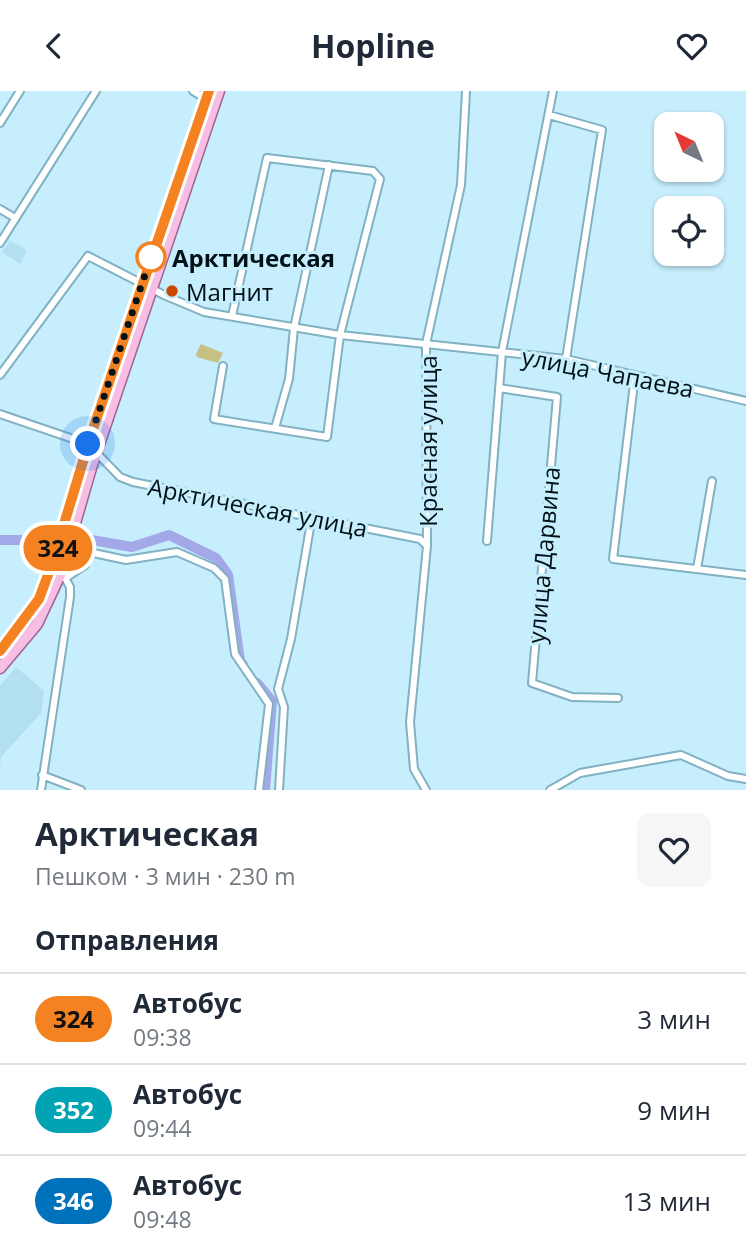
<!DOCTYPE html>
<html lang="ru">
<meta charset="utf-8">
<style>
body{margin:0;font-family:"Open Sans",sans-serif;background:#f6f6f7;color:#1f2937;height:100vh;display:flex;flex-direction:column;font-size:26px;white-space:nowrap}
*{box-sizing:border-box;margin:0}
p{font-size:23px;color:#747a83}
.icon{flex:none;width:38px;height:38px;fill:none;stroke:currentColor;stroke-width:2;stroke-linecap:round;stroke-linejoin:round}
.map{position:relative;height:699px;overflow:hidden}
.sheet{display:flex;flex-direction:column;background:#fff;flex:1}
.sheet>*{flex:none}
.badge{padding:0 14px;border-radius:23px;font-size:24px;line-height:46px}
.needle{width:46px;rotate:317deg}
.controls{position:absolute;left:654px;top:21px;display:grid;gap:14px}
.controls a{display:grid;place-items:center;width:70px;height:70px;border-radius:14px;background:#fff;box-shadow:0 2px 5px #0004;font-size:35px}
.you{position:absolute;width:35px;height:35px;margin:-18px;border:5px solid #fff;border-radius:50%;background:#1a73e8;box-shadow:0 0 0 10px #1a73e833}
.map>.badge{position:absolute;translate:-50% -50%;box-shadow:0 0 0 4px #fff}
h2{padding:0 35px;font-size:26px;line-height:63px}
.round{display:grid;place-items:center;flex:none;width:74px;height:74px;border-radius:14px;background:#f6f6f7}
.head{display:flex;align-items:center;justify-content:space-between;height:119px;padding:0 35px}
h1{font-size:33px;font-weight:700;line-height:52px}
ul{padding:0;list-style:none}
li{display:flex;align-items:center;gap:21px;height:91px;padding:0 35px;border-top:2px solid #e0e1e3}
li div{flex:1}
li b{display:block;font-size:26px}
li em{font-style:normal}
li .badge{min-width:77px;font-weight:700;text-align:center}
header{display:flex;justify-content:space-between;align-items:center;height:91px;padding:0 35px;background:#fff;font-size:32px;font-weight:700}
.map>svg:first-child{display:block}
.built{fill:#b2e0f0}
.green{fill:#c8bf85}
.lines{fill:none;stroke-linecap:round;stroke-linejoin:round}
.river{stroke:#a3a8e8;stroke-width:10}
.minor-casing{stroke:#81b2c3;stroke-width:10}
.primary-casing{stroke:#9d6490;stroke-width:13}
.minor{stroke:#fff;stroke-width:6}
.primary{stroke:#f7bde3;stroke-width:10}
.line-casing{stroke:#fff;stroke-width:16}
.line{stroke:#f58220;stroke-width:10}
.walk{stroke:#011117;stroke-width:7;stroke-dasharray:0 12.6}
.stop-dot{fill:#fff;stroke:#f58220;stroke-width:3.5}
.poi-dot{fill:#cc4800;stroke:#c6eefc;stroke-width:2.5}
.labels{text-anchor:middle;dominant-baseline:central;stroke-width:6;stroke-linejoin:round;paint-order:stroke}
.stop-label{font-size:24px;font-weight:bold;fill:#011117;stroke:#c6eefc;text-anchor:start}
.poi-label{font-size:24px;fill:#011117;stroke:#c6eefc;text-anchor:start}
.street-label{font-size:24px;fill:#011117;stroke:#c6eefc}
</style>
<header><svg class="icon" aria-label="back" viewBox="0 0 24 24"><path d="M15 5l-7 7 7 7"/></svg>Hopline<svg class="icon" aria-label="heart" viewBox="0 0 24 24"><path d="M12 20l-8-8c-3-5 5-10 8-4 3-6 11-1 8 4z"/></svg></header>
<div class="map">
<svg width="746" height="699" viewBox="0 0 746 699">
<rect width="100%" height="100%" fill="#c6eefc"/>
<path class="built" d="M10 150 27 159 20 173 2 161Z
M16 576 44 600 41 622 1 666 0 675V595Z"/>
<path class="green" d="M201 253 223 262 218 272 197 266 196 263Z"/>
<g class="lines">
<path class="river" d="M0 449H92L132 456 169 444 216 467 228 484 240 570 243 574
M257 592 272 610 265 699"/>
<defs>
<path id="minor" d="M193 0 206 8
M549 24 602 39 566 268
M0 32 20 0
M0 118 15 127
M0 152 96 0
M223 275 214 328 327 346 340 244 380 88 373 80 267 67 232 225
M0 284 88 165 166 205 204 221 340 244 566 268 746 310
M635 284 613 468 746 484
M499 297 557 306 532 592 572 606 618 607
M0 323 88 353 120 386 133 391 420 448 427 455
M275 337 289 288 294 237 329 74
M487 450 502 261 553 0
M697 478 712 390
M67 486 85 474 89 461 126 469 177 461 214 477 225 488 235 563 269 613 259 699
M42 684 81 699
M41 699 70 506V496L64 485
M279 699 284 616 278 598 291 548 312 425
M426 699 414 678 410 631 427 455 426 253 461 94 466 0
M550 699 580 682 681 664 728 685 746 688"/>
<path id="primary" d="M0 560 39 508 52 473 91 344 209 0
M0 577 37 533 60 484 91 377 219 0"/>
</defs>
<use href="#minor" class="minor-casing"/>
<use href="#primary" class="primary-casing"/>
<use href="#minor" class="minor"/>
<use href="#primary" class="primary"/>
</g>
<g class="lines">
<defs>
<path id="line" d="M0 560 39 508 52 473 91 344 209 0"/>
</defs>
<use href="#line" class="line-casing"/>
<use href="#line" class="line"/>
<path class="walk" d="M88 353 151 166"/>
</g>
<circle class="stop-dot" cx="151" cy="166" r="14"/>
<circle class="poi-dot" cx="172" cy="200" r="7"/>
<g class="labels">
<g class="stop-label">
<text x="172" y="166">Арктическая</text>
</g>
<g class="poi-label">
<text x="186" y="200">Магнит</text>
</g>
<g class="street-label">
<text transform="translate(608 281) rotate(11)">улица Чапаева</text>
<text transform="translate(427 350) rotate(-90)">Красная улица</text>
<text transform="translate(258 416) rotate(11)">Арктическая улица</text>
<text transform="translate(543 464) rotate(-85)">улица Дарвина</text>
</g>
</g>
</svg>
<div class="controls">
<a><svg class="needle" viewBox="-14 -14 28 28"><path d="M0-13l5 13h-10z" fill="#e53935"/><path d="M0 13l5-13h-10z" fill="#747a83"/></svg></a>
<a><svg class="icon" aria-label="locate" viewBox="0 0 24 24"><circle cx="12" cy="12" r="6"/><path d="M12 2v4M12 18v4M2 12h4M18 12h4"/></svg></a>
</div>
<div class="you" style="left:88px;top:353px"></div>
<b class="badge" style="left:58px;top:457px;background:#f58220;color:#111">324</b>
</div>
<section class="sheet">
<div class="head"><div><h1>Арктическая</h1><p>Пешком · 3 мин · 230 m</p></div><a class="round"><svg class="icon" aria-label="heart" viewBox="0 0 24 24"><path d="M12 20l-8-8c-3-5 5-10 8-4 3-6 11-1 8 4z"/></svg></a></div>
<h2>Отправления</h2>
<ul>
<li><span class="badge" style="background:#f58220;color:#111">324</span><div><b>Автобус</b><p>09:38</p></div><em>3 мин</em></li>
<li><span class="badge" style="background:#00a3b4;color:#fff">352</span><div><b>Автобус</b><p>09:44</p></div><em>9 мин</em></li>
<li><span class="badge" style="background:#0072bc;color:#fff">346</span><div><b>Автобус</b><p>09:48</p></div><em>13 мин</em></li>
</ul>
</section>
